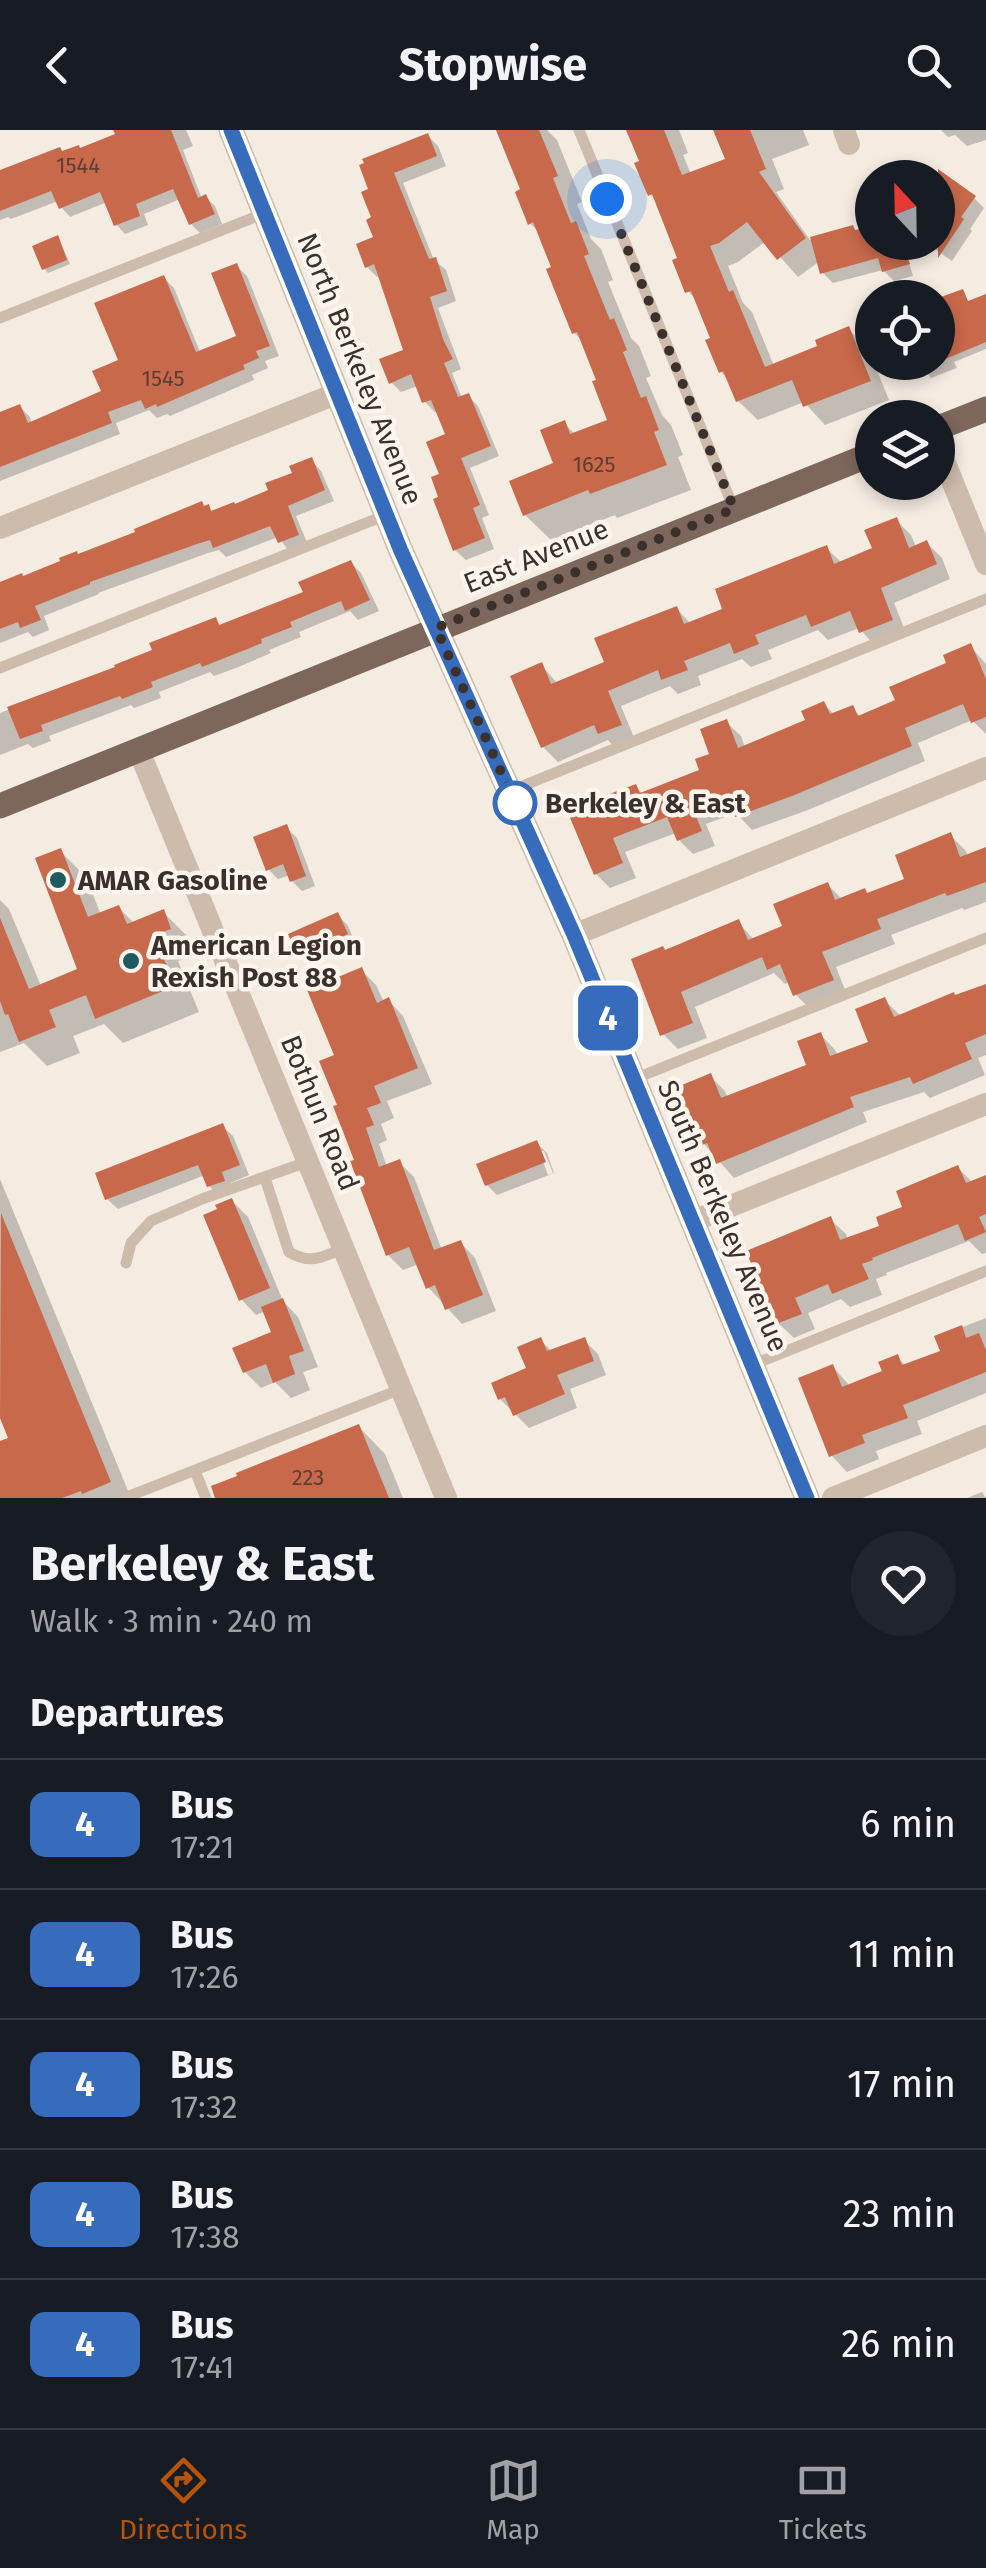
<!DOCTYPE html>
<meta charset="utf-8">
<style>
body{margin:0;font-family:"Fira Sans",sans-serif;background:#20242c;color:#f1f3f6;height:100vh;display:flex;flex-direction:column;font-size:38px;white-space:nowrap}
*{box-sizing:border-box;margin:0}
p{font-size:32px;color:#9ea1a6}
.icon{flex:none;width:55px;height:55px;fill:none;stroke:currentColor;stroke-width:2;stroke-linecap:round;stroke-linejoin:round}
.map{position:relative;height:1368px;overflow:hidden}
.details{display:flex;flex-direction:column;background:#171b24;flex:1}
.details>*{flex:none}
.badge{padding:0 20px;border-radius:15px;font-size:35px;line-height:65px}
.needle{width:65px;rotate:338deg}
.buttons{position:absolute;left:855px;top:30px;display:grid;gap:20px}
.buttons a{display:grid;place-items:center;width:100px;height:100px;border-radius:50%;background:#171b24;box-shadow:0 5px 15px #0003;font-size:50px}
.you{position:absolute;width:50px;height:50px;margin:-25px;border:8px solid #fff;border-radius:50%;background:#1a73e8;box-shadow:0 0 0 15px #1a73e833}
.map>.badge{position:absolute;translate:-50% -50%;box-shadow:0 0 0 5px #fff}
h2{padding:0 30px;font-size:38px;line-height:90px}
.round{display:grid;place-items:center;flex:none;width:105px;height:105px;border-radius:52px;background:#20242c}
.head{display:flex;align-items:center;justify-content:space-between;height:170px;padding:0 30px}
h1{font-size:48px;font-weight:700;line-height:75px}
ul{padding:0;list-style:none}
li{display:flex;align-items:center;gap:30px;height:130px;padding:0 30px;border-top:2px solid #363941}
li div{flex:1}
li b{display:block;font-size:38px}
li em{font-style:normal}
li .badge{min-width:110px;font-weight:700;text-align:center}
header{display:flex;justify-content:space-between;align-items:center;height:130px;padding:0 30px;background:#171b24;font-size:45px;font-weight:700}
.dock{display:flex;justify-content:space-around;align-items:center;height:140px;border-top:2px solid #363941;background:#171b24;font-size:28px;color:#9ea1a6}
.dock a{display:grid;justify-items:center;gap:5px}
.dock .current{color:#b45309}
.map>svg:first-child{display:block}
.shadow{fill:#0003;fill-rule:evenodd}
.building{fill:#c8694b}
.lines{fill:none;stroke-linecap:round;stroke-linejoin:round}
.service{stroke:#cdbbac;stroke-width:11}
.minor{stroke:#cdbbac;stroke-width:22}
.tertiary{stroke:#cdbbac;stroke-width:25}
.primary{stroke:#7d675c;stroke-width:25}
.line-casing{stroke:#fff;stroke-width:22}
.line{stroke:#376bbb;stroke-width:15}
.walk{stroke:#3b302b;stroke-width:10;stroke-dasharray:0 18}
.stop-dot{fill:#fff;stroke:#376bbb;stroke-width:5}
.poi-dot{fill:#1f5a5e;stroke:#fbf5ee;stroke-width:4}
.labels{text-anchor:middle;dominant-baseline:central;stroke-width:9;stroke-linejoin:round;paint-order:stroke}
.number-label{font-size:22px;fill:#5e3e33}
.street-label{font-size:28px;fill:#3b302b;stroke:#fbf5ee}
.stop-label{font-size:28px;font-weight:bold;fill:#3b302b;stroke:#fbf5ee;text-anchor:start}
.poi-label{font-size:28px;font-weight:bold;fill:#3b302b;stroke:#fbf5ee;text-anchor:start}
</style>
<header><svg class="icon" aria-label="back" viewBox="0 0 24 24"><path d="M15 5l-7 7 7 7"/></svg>Stopwise<svg class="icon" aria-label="search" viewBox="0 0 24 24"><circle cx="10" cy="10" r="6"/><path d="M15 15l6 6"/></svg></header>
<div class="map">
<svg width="986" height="1368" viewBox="0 0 986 1368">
<rect width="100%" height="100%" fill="#f4ebe1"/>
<path class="shadow" d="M116 0H186L193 16 183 20 202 69 205 67 215 76 222 94 200 103 191 94 180 69 144 84 148 95 125 104 116 94 107 72 70 87 61 77 58 71 11 89 8 87 0 90V43L63 23 81 21 118 6Z
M496 0H547L557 10 582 72 577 74 591 109 601 119 613 150 608 152 631 208 639 216 651 246 646 248 662 285 671 295 683 325 678 327 691 360 617 388 615 385 551 410 525 385 557 335 564 293 576 305 610 291 600 251 584 212 574 203 554 139 540 103 530 93 523 61Z
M629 0H679L688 23 683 25 691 44 728 30 716 0H803L809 15 772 29 784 59 776 62 810 110 852 98 857 102 872 98V112H903L913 146 894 151 883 140 833 153 823 143 820 131 798 147 766 111 738 132 728 136 743 173 752 182 774 236 820 217 848 199 868 218 889 270 825 295 804 272 758 290 738 271 730 251 721 242 713 209 698 172 688 161 681 129 658 73 650 64 642 33Z
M941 0H986V10L967 16 955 5 948 7Z
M428 6 438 16 446 36 403 53 434 130 446 140 456 171 438 178 461 239 452 243 462 268 468 266 478 276 499 326 470 338 489 385 482 388 494 419 466 430 455 420 441 368 442 345 448 306 438 281 435 282 425 272 418 256 401 262 391 252 406 221 380 146 377 147 367 137 376 109 374 89 364 64Z
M928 36 974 68 984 78 970 99 972 101 952 131 925 112H938V81L946 79 938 73V48H920Z
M57 108 61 113 70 134 48 143 44 138Z
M237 136 247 146 279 226 265 231 268 238 252 245 254 250 170 286 167 284 157 288 149 280 116 293 120 304 0 351V284L20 277 30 287 32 294 104 263 164 148 174 158 200 222 239 207Z
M986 167V219L954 232 957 238 931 248 918 232H938V200L955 192Z
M311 330 321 341 334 371 296 386 308 415 290 422 278 407 226 427 219 420 208 423 98 463 99 464 44 486 49 500 33 507 28 502 0 513V455L24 449 208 377 214 383 272 361Z
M896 390 911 405 916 417 927 413 942 428 950 449 894 473 907 505 876 517 859 498 828 510 818 500 768 520 772 529 751 537 742 529 698 546 701 555 678 564 670 556 621 576 635 610 615 618 608 610 558 632 543 617 541 535 558 554 607 534 677 479 691 494 725 480 826 418 842 433 875 420Z
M351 433 361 443 379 481 358 490 350 481 299 502 301 507 269 520 271 523 236 538 214 546 210 542 159 562 161 568 134 578 131 575 49 606 51 611 33 618 28 614 0 625V583L155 522 215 490 222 497 306 464Z
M970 516 986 534V604L972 590 918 613 925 631 808 680 752 700 736 683 706 694 715 716 693 724 679 710 676 703 625 722 636 748 610 758 596 744 594 667 598 671 635 657 643 664 702 642 726 592 741 606 745 618 808 592 824 574 835 585 852 578 861 587 898 572 950 534Z
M286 697 297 708 315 756 302 761 292 751 290 745 278 749 268 739Z
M950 705 966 721 968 727 986 720V772L964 780 962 778 891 805 895 814 836 837 847 865 811 880 795 864 790 852 785 854 774 843 695 877 707 908 678 919 663 904 666 823 738 792 754 810 785 798 828 755 843 770 868 765 907 750Z
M60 721 86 747 101 785 119 778 135 794 163 782 189 808 195 825 178 831 199 882 123 913 104 894 73 906 80 923 47 936 24 913 0 922V770L9 779 41 856 81 841Z
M338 785 348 796 356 814 310 835 300 824Z
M361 840 376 855 384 872 388 870 403 886 432 954 387 971 394 988 381 994 387 1010 379 1014 387 1037 399 1032 414 1047 442 1120 460 1112 475 1128 496 1181 462 1194 428 1157 419 1134 403 1140 388 1125 341 976 337 926Z
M986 856V925L978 928 985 945 930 968 924 962 863 982 867 992 734 1048 704 1014 710 946 725 961 728 968 809 936 820 904 835 920 838 926 871 914 884 870 900 885Z
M222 996 233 1006 249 1045 230 1053 234 1061 220 1066 209 1056 205 1045 118 1079 107 1069Z
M536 1012 547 1023 554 1043 497 1065 487 1055ZM539 1021H544L553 1043 548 1045Z
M958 1038 973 1053 986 1048V1123L982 1124 969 1111 886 1143 887 1145 876 1149 882 1165 850 1177 841 1169 808 1183 815 1199 794 1208 778 1193 830 1089 846 1104 848 1110 882 1097Z
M0 1049 131 1368H0V1313L11 1309 0 1281Z
M232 1071 248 1087 283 1171 298 1187 318 1237 303 1242 310 1260 291 1268 275 1252 261 1258 245 1242 275 1204 266 1181 256 1185 241 1169Z
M986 1188V1263L917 1291 922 1304 876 1321 879 1329 847 1342 832 1326 801 1249 832 1236 850 1256 885 1242 897 1227 906 1236 943 1222 937 1207Z
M540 1210 553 1222 584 1210 598 1224 606 1245 570 1259 577 1278 529 1298 500 1269 529 1240Z
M359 1297 385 1324 403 1368H219Z
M982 1362 986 1368H967Z"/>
<path class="building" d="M113 0H171L198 68 206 64 215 84 189 95 173 59 136 74 140 86 114 96 100 62 59 79 51 61 0 81V40L60 17 62 21 79 15 80 18 115 4Z
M496 0H539L558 46 553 48 571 93 576 91 589 124 584 126 610 190 614 188 627 220 623 222 641 268 646 266 659 300 654 302 667 335 590 364 588 360 523 386 509 351 553 333 540 300 565 290 570 304 607 290 592 251 596 250 577 202 572 204 546 139 551 137 533 92 528 95 515 62 520 59Z
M626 0H664L682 45 725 29 713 0H750L766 39 759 42 806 108 777 130 747 92 719 113 710 116 729 162 733 160 765 237 817 216 815 210 849 196 871 251 803 277 792 250 736 272 723 241 719 243 705 210 710 208 691 161 685 163 672 130 677 128 652 64 648 66 634 33 639 31Z
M428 3 437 26 394 43 429 129 436 127 447 161 430 167 443 209 453 229 444 233 458 267 469 263 491 316 461 328 480 375 473 378 485 408 453 421 433 369 438 367 431 347 439 344 426 312 445 304 431 270 422 273 411 244 389 254 379 229 403 220 374 134 365 138 356 114 373 107 366 90 371 87 361 62 368 59 359 35 364 33 362 29Z
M938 39 976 66 961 87 964 89 938 128Z
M853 95 855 100 872 96V112H914L915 118 905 121 910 134 882 142 878 128 820 144 810 107Z
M58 105 67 130 42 140 32 116Z
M237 133 270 216 256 221 259 228 243 235 245 239 157 277 156 274 145 279 141 270 108 282 112 293 0 337V282L20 274 28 293 101 261 92 241 118 230 94 173 164 145 196 222 236 206 211 143Z
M963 159 968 171 986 164V212L938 232V168Z
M312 327 325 360 288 376 299 405 278 413 270 396 213 418 210 410 197 414 90 452V454L35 476 41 490 20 498 18 492 0 499V452L22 443 23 446 60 431 59 428 77 421 78 424 135 402 134 399 202 371 204 376 209 374 211 381 234 372 235 374 268 360 265 353 292 343 289 336Z
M897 387 909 418 927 410 937 434 881 458 893 490 859 503 850 481 811 497 806 485 755 505 759 514 734 524 730 513 684 531 688 540 661 550 658 540 608 561 622 595 598 604 594 595 541 618 510 546 542 532 551 554 604 532 594 508 677 476 684 494 722 479 715 459 827 415 834 434 872 418 864 400Z
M351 430 370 470 345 481 341 471 290 492 292 497 261 509 262 513 202 537 200 533 151 552 153 557 122 569 120 566 41 595 43 601 20 609 7 577 115 537 114 535 152 520 149 513 216 487 219 495 303 462 298 452Z
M971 513 986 549V587L971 593 963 574 905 598 912 616 792 666 735 687 727 667 693 679 702 701 677 711 667 687 613 708 623 733 594 745 565 676 594 664 596 669 636 654 640 663 699 640 695 629 709 624 700 599 727 589 738 618 805 590 801 581 824 571 830 584 853 575 858 586 895 570 889 557 946 533 943 525Z
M287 694 306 746 290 752 283 734 266 741 253 707Z
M951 702 960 727 986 717V752L947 766 945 763 877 789 881 799 822 822 834 850 793 866 780 834 767 840 762 827 681 862 693 893 660 906 631 829 663 816 665 820 739 789 748 810 782 796 773 774 828 752 835 770 865 758 867 763 904 749 895 725Z
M61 718 88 787 119 775 127 794 164 779 171 799 154 805 175 856 95 889 86 865 49 880 56 897 19 912 8 884 5 885 0 871V788L29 859 77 839 35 728Z
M338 782 348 804 297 826 288 804Z
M362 837 377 873 389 867 418 938 374 956 381 973 367 978 374 995 366 998 379 1037 400 1029 434 1120 461 1110 483 1165 445 1180 435 1155 426 1159 409 1117 386 1126 350 1031 354 1030 333 976 337 975 319 931 334 925 307 860Z
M986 854V904L965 913 972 929 913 954 910 947 850 967 854 977 716 1034 707 1013 702 1015 677 957 711 943 721 968 806 935 797 911 821 902 830 926 868 912 855 879 885 867 894 887 954 862 955 865Z
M223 993 240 1035 222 1042 225 1051 207 1057 198 1035 105 1070 95 1043Z
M537 1010 546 1032 485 1056 476 1034Z
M958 1035 966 1053 986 1045V1084L979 1087 986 1102 965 1111 958 1094 872 1128 873 1130 862 1134 869 1149 832 1164 828 1154 795 1168 802 1184 776 1194 746 1121 831 1086 840 1110 879 1096 876 1087 902 1077 896 1061Z
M232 1068 270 1158 239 1171 203 1085 217 1079 215 1075Z
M1 1083 111 1352 82 1364 81 1361 62 1368H0V1311L8 1308 0 1288Z
M283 1168 304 1221 289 1226 295 1244 273 1253 266 1234 243 1243 232 1218 271 1202 261 1177Z
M962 1195 966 1208 979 1203 986 1220V1242L903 1275 908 1288 862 1305 865 1313 829 1327 798 1248 833 1234 842 1257 882 1241 878 1232 898 1224 902 1235 940 1221 934 1206Z
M541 1207 547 1221 585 1207 594 1231 557 1245 565 1264 513 1286 505 1267 498 1270 491 1253 526 1238 517 1217Z
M359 1294 389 1368H215L211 1356 237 1346 236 1343Z"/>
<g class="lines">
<path class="service" d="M579 0 734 379
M0 188 265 83
M0 538 386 385
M510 661 986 469
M634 949 986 808
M265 1048 289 1122C311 1135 321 1127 343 1119
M126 1133 131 1113 151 1091 202 1069 307 1032
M752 1235 986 1141
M195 1341 206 1368
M124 1368 401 1259"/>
<path class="minor" d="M844 0 849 14
M938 316 986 434
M0 398 338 263
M139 621 446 1368
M574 805 986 638
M693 1091 986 974
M833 1368 986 1306"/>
<path class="tertiary" d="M231 0 401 421 574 805 807 1368"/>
<path class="primary" d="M938 298 986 279
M0 676 872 324"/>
</g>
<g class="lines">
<defs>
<path id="line" d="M231 0 401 421 574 805 807 1368"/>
</defs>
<use href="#line" class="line-casing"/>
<use href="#line" class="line"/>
<path class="walk" d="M515 673 436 498 734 379 607 69"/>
</g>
<circle class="stop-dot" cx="515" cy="673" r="20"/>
<g class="poi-dot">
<circle cx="58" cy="750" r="10"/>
<circle cx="131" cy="831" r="10"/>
</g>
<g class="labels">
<g class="number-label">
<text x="78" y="35">1544</text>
<text x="163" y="248">1545</text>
<text x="594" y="334">1625</text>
<text x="308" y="1347">223</text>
</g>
<g class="street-label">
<text transform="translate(360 239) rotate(68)">North Berkeley Avenue</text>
<text transform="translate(536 426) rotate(-22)">East Avenue</text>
<text transform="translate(320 983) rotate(68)">Bothun Road</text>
<text transform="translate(723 1086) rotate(67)">South Berkeley Avenue</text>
</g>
<g class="stop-label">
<text x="545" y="673">Berkeley &amp; East</text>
</g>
<g class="poi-label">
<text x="78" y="750">AMAR Gasoline</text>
<text x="151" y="815">American Legion<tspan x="151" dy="32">Rexish Post 88</tspan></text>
</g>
</g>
</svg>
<div class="buttons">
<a><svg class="needle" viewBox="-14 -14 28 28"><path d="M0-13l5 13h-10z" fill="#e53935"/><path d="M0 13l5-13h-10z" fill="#9ea1a6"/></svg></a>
<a><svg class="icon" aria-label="locate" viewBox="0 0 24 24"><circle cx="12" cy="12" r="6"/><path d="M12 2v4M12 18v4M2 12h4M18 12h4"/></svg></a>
<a><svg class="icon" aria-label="layers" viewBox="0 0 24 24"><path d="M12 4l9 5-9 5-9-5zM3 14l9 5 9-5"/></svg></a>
</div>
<div class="you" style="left:607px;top:69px"></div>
<b class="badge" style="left:608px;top:888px;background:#376bbb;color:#fff">4</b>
</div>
<section class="details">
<div class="head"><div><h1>Berkeley &amp; East</h1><p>Walk · 3 min · 240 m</p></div><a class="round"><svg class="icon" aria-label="heart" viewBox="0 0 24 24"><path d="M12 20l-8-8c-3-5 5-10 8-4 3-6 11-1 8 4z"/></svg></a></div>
<h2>Departures</h2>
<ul>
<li><span class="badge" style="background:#376bbb;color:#fff">4</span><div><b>Bus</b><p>17:21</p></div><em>6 min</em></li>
<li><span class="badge" style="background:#376bbb;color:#fff">4</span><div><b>Bus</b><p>17:26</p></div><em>11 min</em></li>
<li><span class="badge" style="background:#376bbb;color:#fff">4</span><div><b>Bus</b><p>17:32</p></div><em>17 min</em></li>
<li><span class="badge" style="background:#376bbb;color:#fff">4</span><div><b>Bus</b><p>17:38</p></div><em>23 min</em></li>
<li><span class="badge" style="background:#376bbb;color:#fff">4</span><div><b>Bus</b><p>17:41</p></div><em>26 min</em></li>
</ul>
</section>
<nav class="dock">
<a class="current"><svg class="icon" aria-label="directions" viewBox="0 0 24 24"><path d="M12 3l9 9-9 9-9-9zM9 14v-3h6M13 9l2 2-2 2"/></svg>Directions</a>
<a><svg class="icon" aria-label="map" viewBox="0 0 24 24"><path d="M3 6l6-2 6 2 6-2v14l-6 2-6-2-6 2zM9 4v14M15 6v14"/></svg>Map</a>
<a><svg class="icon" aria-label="tickets" viewBox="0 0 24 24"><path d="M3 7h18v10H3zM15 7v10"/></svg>Tickets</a>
</nav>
